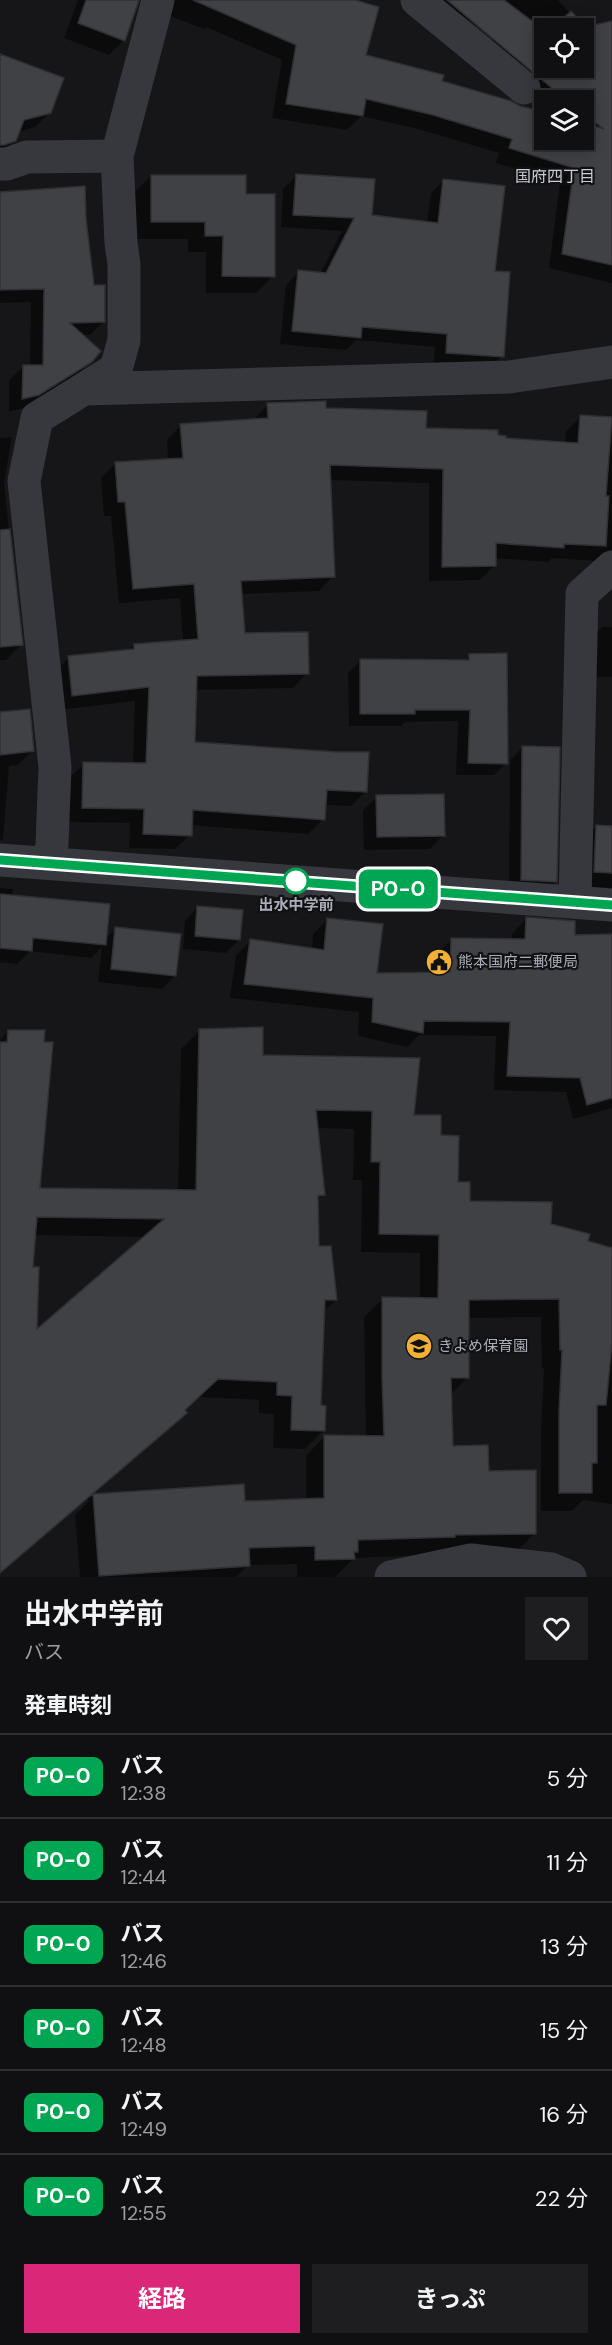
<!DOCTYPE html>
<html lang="ja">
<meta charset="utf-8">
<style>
body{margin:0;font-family:"DM Sans","Noto Sans JP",sans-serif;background:#1e1e20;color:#f1f3f6;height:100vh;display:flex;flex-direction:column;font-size:22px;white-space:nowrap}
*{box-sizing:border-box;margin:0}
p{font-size:20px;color:#9c9d9f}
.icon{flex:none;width:33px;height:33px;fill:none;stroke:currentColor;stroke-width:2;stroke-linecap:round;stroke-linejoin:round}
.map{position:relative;height:1577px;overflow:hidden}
.side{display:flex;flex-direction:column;background:#101012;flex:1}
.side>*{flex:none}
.badge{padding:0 12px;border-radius:9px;font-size:21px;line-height:39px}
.fabs{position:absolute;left:534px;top:18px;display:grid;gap:12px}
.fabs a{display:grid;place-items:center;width:60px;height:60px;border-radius:0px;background:#101012;box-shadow:0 3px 15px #0003,0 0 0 2px #303032;font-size:30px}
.map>.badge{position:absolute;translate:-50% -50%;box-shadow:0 0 0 3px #fff}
h2{padding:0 24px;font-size:22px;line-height:54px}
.round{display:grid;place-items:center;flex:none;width:63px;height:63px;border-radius:0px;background:#1e1e20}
.overview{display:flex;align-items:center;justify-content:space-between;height:102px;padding:0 24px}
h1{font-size:28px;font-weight:700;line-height:45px}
.primary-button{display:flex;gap:12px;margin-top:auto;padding:12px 24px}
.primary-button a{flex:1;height:69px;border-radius:0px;background:#db2777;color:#fff;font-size:24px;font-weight:700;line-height:69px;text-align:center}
.primary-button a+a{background:#1e1e20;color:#f1f3f6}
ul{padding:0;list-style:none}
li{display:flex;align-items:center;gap:18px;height:84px;padding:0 24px;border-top:2px solid #303032}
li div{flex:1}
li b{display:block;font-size:22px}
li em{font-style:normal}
li .badge{min-width:66px;font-weight:700;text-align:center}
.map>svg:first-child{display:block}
.shadow{fill:#0007;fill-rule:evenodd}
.building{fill:#404145;stroke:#303034;stroke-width:1.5;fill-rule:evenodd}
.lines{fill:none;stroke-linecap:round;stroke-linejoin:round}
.minor{stroke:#37383d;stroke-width:33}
.tertiary{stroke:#37383d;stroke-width:33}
.line-casing{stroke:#fff;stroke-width:14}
.line{stroke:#00a651;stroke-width:9}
.stop-dot{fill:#fff;stroke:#00a651;stroke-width:3}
.labels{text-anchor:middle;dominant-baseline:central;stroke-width:4.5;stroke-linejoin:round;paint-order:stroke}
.stop-label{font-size:15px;font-weight:bold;fill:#a8adb8;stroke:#111113}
.poi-label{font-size:15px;fill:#a8adb8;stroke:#111113;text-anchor:start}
.neighbourhood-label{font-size:16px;fill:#c9ccd4;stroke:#111113}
</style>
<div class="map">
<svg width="612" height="1577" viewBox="0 0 612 1577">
<rect width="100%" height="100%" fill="#161618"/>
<path class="shadow" d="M78 0H138L124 40 109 55 64 38Z
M155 0H349L364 56 520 108 544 113V140H584V100H544V109L480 53 493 40 508 42 432 0H558L585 29 612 23V283L549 268 560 182 496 163 499 153 418 129 361 116 347 130 272 118 282 60 206 27 204 29 162 13ZM544 28H584V68H544Z
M0 56 50 112 35 127 18 132 14 140 0 155Z
M151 176 273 276 256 293H206V252H188V239H134V193Z
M296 176 371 216 427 223 431 193 444 180 494 272 502 356 489 369 433 365 435 347 356 340 346 350 280 344 286 285 299 272 320 274 342 231 281 227 283 189Z
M0 207 84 220 93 286 104 321 90 335H81L91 361 77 375 23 408 9 412V380L23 367H30L31 302 0 303Z
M268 404 325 409 425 429 565 444 566 431 581 417 612 419V562L552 558 548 562 494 558V566L480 580 429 581V483L329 480 333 576 319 591 240 594 244 635 307 673 293 688 195 690 194 743 366 791 351 806 324 805 323 819 308 834 190 825V835L175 849 129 848 130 823 68 822 69 778 84 764 133 765 135 701 58 710 54 672 69 658 128 651 134 645 183 642 180 598 119 603 111 516H104L101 478 116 463 168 460 167 440 181 425 253 421Z
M12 437 4 483 21 645 6 660H0V438Z
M602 627H612V677H589L587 642Z
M470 655 506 763 494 775H456L458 721 405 722 401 726H349L348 673 361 660 464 661Z
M0 714 33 750 18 765 9 766 3 839 0 841Z
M523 747 555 882 542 895 509 892 510 760Z
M377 797 443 835 430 849 364 850 363 810Z
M596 827 612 828V888L580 886 582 841Z
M0 888 13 889 12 897 105 939 116 929 175 976 162 989 98 982 102 947 91 958 30 951 17 964 0 962Z
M198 907 239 940 226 953 183 949 185 921Z
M328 919 375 975 436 974 437 954 451 940 512 941V934L526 919 574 936 612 935V1108L573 1119 566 1092 494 1090 496 1036 419 1035 407 1047 358 1036 359 1012 230 998 236 955 251 941 312 950 313 934Z
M200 1030 412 1116 439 1137 456 1183 468 1203 550 1225 586 1242 612 1250V1504L583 1500 572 1511H541V1431L544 1368H542L541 1317 468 1318V1377L450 1395 451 1448 487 1472 535 1533 516 1552 354 1558 335 1577H297V1564L248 1565 236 1577H80L75 1515 89 1501 87 1499 0 1574V1040L8 1031 38 1189 178 1191 181 1049ZM317 1128 354 1129 353 1180H362L361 1252 420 1253V1299H383L364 1317 366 1437H324L306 1456V1500L244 1502 243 1485 91 1496 166 1431 198 1397 259 1400V1413L274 1414 273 1448 305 1449 324 1430 320 1407 323 1312 336 1300 317 1247 316 1202 324 1194ZM34 1235 146 1237 35 1332 31 1268Z"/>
<path class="building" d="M86 0H139L125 41 78 23Z
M193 0H355L379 7 366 55 444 75 442 81 511 101 520 106 544 112V140H584V123L604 129 584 114V100H566L447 0H504L544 30V68H584V28H553L571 11 586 27 612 21V265L562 254 574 168 509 148 512 139 433 115 366 99 363 116 286 104 296 45Z
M0 54 64 78 51 113 24 120 16 141 4 145H0Z
M296 174 375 179 372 215 438 223 443 179 505 186 495 271 510 272 504 357 446 353 447 334 362 327 361 338 292 331 298 270 326 273 354 218 293 215Z
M151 175H246V194H275V277L222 276 223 236H205V222H151Z
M85 186 86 219 94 285H105V322L70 323 101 351 92 362 39 395 22 399 23 365H43L44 289 0 290V192Z
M326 401V408L427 411 426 428 498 430V435L506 436V438L578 443 580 415 612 417 606 496H609L606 546 564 544V548L496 543V566L442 567 443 469 330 465 335 577 241 581 245 633 308 632 309 674 197 676 195 742 337 752H369L367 792 327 790 325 820 193 810 192 836 143 834 144 809 82 808 83 762 146 763 149 687 72 696 68 656 134 649V644L198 639 194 584 133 589 125 502H118L115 462 183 458 180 424 268 418 267 403Z
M10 529 23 645 0 647V530Z
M507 653 508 764 468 763 470 710H415V714H360V659L469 660V654Z
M30 709 34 751 0 755V712Z
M522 746 560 747 557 882 521 880Z
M444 794 445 836 377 837 376 795Z
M596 825 612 826V873L594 872Z
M0 894 110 904 106 945 33 938 32 951 0 948Z
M197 906 243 910 240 940 195 936Z
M526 917 575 921V935L612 934V1098L587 1105 580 1078 507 1076 510 1022 424 1021 423 1033 372 1022 373 998 244 984 250 939 324 950 327 918 383 924 377 973 450 972 451 938 525 939Z
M115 927 181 934 176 976 111 969Z
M263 1027V1055L420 1058 414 1115H441V1135L459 1136 458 1182H470V1201L552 1202 551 1224 590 1234 588 1241 612 1248V1343L606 1405H597V1463H592V1493H559V1411L562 1350H560L559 1299 469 1300V1378H451L453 1446 488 1445 489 1471 536 1470V1534L455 1535V1537L358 1540V1552H354L355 1559 315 1560V1546L249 1548 250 1566 99 1576 93 1494 244 1484 245 1501 324 1498V1435L384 1436 382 1377V1297L438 1298 439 1235 379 1234 380 1162H371L372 1111 316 1110 325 1195 318 1196 319 1246H331L337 1300H325L321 1405 326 1406 325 1431 291 1430 292 1396 277 1395V1382L218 1379 185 1410 187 1413 0 1573V1042H7L8 1030H45L44 1042H53L40 1188 196 1190 199 1029ZM37 1217 164 1219 37 1329 39 1267H33Z"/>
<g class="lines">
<path class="minor" d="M417 0 524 88
M0 164H7L27 157 117 156
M85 389 509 377 612 362
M48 863 52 845 55 767 24 481 37 418 116 369 124 340V264L121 243 117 156 158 0
M575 902 582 594 612 567
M391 1577 471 1560 551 1569 570 1577"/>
<path class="tertiary" d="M0 860 612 905"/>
</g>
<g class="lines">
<defs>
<path id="line" d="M0 860 612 905"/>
</defs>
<use href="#line" class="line-casing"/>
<use href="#line" class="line"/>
</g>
<defs>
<symbol id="civic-disc" viewBox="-11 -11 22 22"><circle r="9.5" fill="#f2b134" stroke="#111113"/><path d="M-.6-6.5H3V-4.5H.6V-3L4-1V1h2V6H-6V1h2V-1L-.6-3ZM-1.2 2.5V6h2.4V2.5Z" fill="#111"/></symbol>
<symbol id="school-disc" viewBox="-11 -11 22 22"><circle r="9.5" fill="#f2b134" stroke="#111113"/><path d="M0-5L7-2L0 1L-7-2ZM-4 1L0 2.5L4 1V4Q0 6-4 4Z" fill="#111"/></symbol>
</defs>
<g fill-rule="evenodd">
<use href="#civic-disc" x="424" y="947" width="30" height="30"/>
<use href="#school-disc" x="404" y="1331" width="30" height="30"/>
</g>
<circle class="stop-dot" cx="296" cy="881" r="12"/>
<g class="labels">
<g class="stop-label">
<text x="296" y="905">出水中学前</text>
</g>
<g class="poi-label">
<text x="458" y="962">熊本国府二郵便局</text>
<text x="438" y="1346">きよめ保育園</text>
</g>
<g class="neighbourhood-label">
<text x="555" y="176">国府四丁目</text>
</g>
</g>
</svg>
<div class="fabs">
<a><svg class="icon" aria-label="locate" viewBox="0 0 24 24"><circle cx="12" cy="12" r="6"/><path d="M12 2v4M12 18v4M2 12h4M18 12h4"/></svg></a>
<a><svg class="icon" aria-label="layers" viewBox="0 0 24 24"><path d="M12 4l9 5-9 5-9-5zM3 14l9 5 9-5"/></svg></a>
</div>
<b class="badge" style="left:398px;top:889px;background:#00a651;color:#fff">P0-0</b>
</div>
<section class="side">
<div class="overview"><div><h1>出水中学前</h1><p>バス</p></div><a class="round"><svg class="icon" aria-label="heart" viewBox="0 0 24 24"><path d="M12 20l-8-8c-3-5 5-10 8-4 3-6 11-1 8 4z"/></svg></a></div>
<h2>発車時刻</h2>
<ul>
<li><span class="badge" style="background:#00a651;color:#fff">P0-0</span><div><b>バス</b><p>12:38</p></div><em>5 分</em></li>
<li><span class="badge" style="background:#00a651;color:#fff">P0-0</span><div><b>バス</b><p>12:44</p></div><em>11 分</em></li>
<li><span class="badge" style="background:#00a651;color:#fff">P0-0</span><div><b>バス</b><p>12:46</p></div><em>13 分</em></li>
<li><span class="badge" style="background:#00a651;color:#fff">P0-0</span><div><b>バス</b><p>12:48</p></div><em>15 分</em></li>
<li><span class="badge" style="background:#00a651;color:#fff">P0-0</span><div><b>バス</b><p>12:49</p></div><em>16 分</em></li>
<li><span class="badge" style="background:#00a651;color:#fff">P0-0</span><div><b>バス</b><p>12:55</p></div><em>22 分</em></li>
</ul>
<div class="primary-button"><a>経路</a><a>きっぷ</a></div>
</section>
